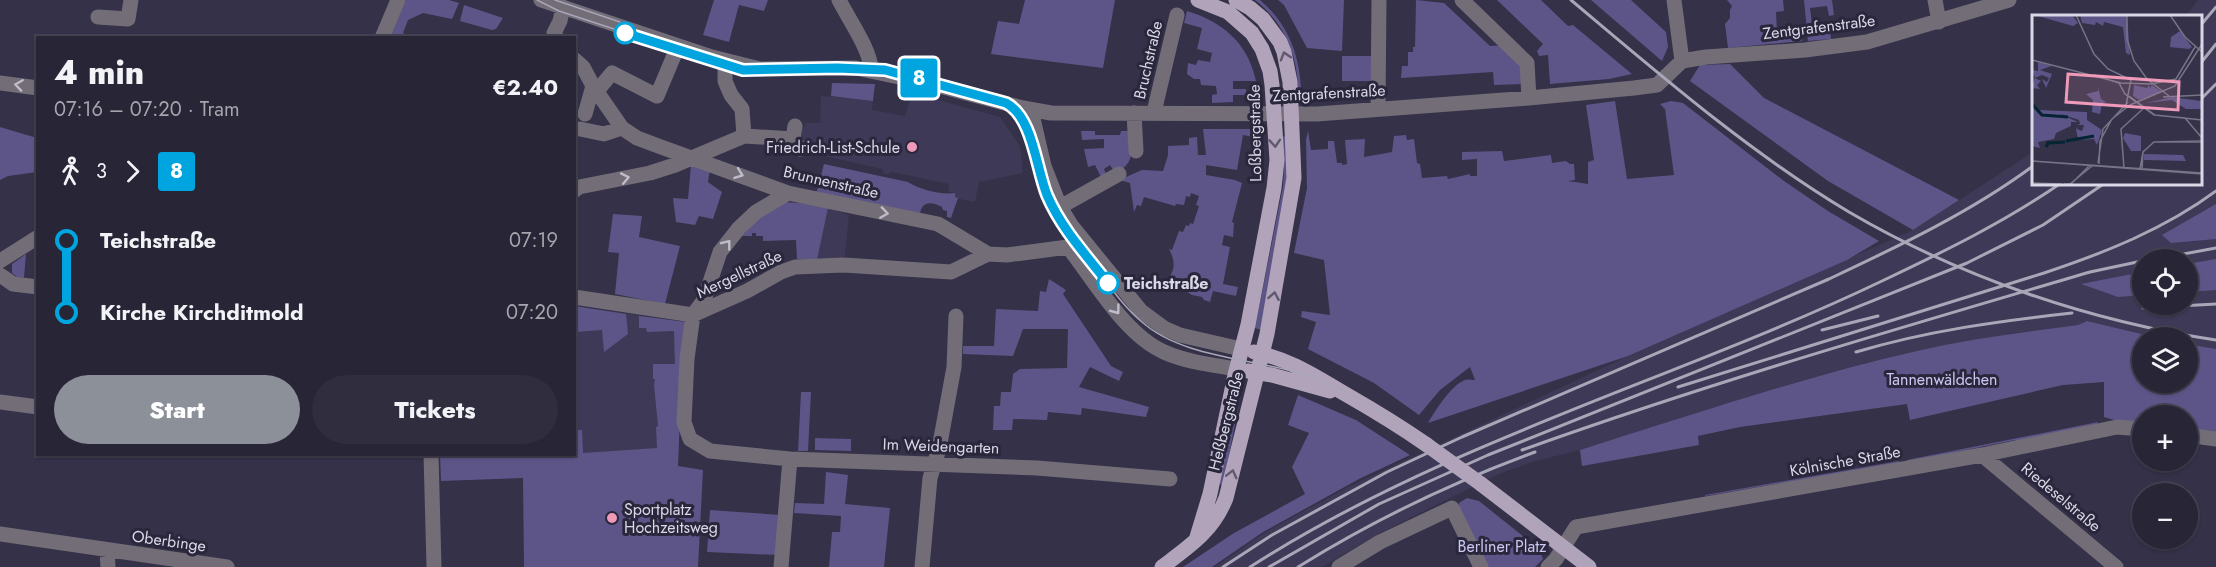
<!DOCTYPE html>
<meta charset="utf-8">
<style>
body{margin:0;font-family:Jost,sans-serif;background:#2f2d3e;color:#f1f3f6;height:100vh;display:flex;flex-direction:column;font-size:22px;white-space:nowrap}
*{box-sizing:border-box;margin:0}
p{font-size:20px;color:#a4a5ad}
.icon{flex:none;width:33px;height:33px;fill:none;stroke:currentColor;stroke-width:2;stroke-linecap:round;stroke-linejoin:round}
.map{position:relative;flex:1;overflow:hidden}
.sheet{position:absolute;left:36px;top:36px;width:540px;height:420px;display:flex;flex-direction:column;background:#272536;border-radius:0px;box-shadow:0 2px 4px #0004,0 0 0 2px #434251}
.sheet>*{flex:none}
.badge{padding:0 12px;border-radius:4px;font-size:21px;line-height:39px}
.controls{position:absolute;left:2132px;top:249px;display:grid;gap:12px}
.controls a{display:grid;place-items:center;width:66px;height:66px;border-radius:50%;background:#272536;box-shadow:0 2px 4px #0004,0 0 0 2px #434251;font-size:30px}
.map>.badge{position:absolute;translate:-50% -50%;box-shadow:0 0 0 3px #fff}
.legs{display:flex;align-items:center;gap:9px;height:66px;padding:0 18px;font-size:20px}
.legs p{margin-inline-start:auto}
.head{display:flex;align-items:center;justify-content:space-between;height:102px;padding:0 18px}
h1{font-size:33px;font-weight:800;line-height:45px}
.cta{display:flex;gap:12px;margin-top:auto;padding:12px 18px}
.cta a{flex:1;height:69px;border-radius:36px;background:#8c9099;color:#fff;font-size:24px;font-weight:800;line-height:69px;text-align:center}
.cta a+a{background:#2f2d3e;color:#f1f3f6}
ul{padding:0 18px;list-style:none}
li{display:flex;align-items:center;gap:21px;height:72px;font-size:22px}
li i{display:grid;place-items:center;width:9px;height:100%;margin:0 8px;background:currentColor}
li i::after{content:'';width:15px;height:15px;margin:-8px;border:4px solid;border-radius:50%;background:#272536}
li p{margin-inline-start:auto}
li:first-child i{background:linear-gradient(#0000 50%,currentColor 0)}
li:last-child i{background:linear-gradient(currentColor 50%,#0000 0)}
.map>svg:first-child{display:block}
.built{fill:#3e3956;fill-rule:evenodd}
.green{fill:#5d5588}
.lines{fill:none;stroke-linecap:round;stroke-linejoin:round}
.minor{stroke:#736d78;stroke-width:15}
.major{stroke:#b1a4ba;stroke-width:15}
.tram{stroke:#a8a6b7;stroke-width:1.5}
.rail{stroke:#a8a6b7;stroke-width:3}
.major-bridge{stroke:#b1a4ba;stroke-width:15}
.oneway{stroke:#60596f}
.oneway2{stroke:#c0bdca}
.line-1-casing{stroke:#fff;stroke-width:14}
.line-1{stroke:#00a5df;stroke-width:9}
.stop-1-dot{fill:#fff;stroke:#00a5df;stroke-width:3}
.poi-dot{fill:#ef9ab8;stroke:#2a273d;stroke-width:2}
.labels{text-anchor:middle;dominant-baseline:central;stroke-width:6;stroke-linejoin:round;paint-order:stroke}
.street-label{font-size:16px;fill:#d9d8e6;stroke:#2a273d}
.poi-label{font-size:16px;fill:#d9d8e6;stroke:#2a273d;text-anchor:end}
.stop-label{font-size:16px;font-weight:bold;fill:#d9d8e6;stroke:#2a273d;text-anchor:start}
.park-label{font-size:16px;fill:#cdc8f2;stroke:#2a273d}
.inset-river{fill:none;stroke:#052434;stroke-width:3}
.inset-road{fill:none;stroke:#767487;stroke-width:1.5}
.view{fill:#ef9ab8;fill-opacity:0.15;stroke:#ef9ab8;stroke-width:3}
.inset-edge{fill:none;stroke:#d9d8e6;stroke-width:3}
</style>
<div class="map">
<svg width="2216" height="567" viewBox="0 0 2216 567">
<rect width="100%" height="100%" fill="#343148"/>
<path class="built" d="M2198 0H2216V349L2187 344V338L2154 337 2087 321 2078 325 2014 333 1871 362 1712 408 1580 450 1532 462 1499 474 1380 533 1322 567H1215L1264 533 1348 487 1628 356 1913 230 2033 152V183H2200V16H2186ZM2142 260H2187V304H2142Z
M912 93 1000 117 1020 146 1023 173 979 182 975 202 954 198 955 193 948 191 949 184 892 172 888 174H884L882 169 824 156 804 148 802 144V128L805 126V123H820L821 96 854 98 873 101 872 110 905 116Z
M828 208 849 215 845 255 843 258 817 260Z
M575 306 686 322 682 364 678 466 574 454Z"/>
<path class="green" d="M406 0H449L459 3 452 19 423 13 408 20 403 33 406 35 405 37 390 38Z
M714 0H768L764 11 739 5 729 42 703 35Z
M1025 0H1115L1103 68 991 54 998 21 1019 24Z
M1255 0H1260C1287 23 1299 52 1301 88H1298C1297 52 1283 22 1255 0Z
M1278 0H1344L1342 51 1307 48 1284 5Z
M1416 0 1444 3 1490 46 1505 45 1522 61 1524 84 1494 85 1493 72 1401 78 1402 66H1408V52H1413V47H1415Z
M1497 0H1541L1568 26 1573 25 1632 74 1609 79 1550 84 1548 55 1539 56 1537 51 1543 44Z
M1591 0H1631L1666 32 1668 47 1662 61Z
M1727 0H1783L1784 11 1776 12 1777 32 1801 31 1802 41 1728 48 1725 24 1730 18V10L1732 6Z
M1804 0H1832L1834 15 1829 16 1827 6 1810 8 1812 24 1829 22 1831 39 1808 41Z
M464 5 503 18 496 29 492 30 460 21Z
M1187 11C1223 22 1248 43 1256 81H1233V89H1246V95H1233V102L1212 103V95L1217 94 1216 86 1201 85 1200 79H1194L1187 74 1188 63 1196 65 1198 60 1210 62 1212 53 1197 49 1202 28 1184 23Z
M1342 56H1373V81H1342Z
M1730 64 1764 98 1959 200 1913 230 1828 181 1690 81 1700 65Z
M832 83 875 84 873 101 831 96Z
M1615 101 1627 179 1674 175 1665 109 1660 104 1671 101 1683 103 1784 181 1828 211 1879 241 1847 260 1628 356 1428 423C1435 411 1451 385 1465 380 1468 379 1472 380 1475 380L1470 367 1440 390 1419 415 1374 383 1308 349 1316 322 1301 317 1302 311 1330 315 1324 260 1294 253 1307 188 1306 140 1308 131 1311 150 1328 149V141H1334L1337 163H1342V165L1347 164 1345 140 1365 139 1364 157 1392 152 1394 136 1406 135 1407 140 1414 139 1417 163 1420 164 1422 178 1447 176 1448 179 1470 174V176H1477V159L1462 160V152L1502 151 1504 161 1551 155 1552 163 1566 161 1570 164H1574L1575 180 1568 181 1588 184V162L1594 160 1586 105Z
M0 127 37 138V172L8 176 0 180Z
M1203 129H1256L1261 137V154L1255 152 1258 138 1243 135 1237 170 1206 165V175L1235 180 1242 183 1232 222 1234 223 1233 237 1224 235 1222 245 1230 247 1223 284 1238 287 1236 296 1213 291 1210 302 1204 300 1202 297 1192 295 1167 280C1176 269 1175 261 1169 249L1172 250 1179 231 1183 232 1186 225 1189 226 1190 223 1193 224 1199 206 1196 205 1199 196 1191 193 1190 197 1186 196 1184 205 1176 204 1175 206 1144 197 1141 206 1137 205 1134 212 1130 183 1119 180 1142 170 1163 171 1168 155V146L1189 145V138L1197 137 1198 155H1206Z
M1081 131H1095V135H1120L1121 131H1130C1131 152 1136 163 1115 173L1110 165 1104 169 1106 174 1101 177 1095 165 1088 167 1084 149 1104 148V139L1082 140Z
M1287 136 1289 175 1261 330 1255 328 1283 186 1284 169 1281 137Z
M824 164 908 182C921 190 940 195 955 193V197L958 198 951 218 947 217V211L943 210 942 207C932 202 923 200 920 213L816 194Z
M691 165 710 168 708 182 722 192 713 219 699 216 695 225 676 222 673 198 688 199Z
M783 202 800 203 828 208 817 260 797 259 796 240 763 241V236H756V233H752V236H742L756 220Z
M2216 204V239L2171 243 2162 235Z
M613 214 642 216 639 237 680 246 665 304 615 294 619 253 608 252Z
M26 254 24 278 17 277 12 273V264Z
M2216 259V290L2187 292V264Z
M2142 272V295L2118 297 2081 284Z
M1049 279 1066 290 1063 294 1111 366 1123 372 1119 381 1090 367 1079 387 1149 407 1146 417 1082 408 1081 415 1048 412 1047 420 1013 419 1012 430H993L994 406H1000L1001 392H1011L1013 374 1020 369 1067 368 1068 329H1023L1013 356 963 354V346H994L996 309 1038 311 1040 291 1046 292Z
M574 306 626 314 628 334 604 352 602 330 575 332Z
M639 316 686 322 682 364 678 466 703 470 698 567H524L523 478 441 481 440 455 574 454 575 430H582L583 453 657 448 656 427 658 426 654 385 655 379H653V364H675L674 331 647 332 646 328H639Z
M2087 321 2154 337 2142 338V382H2187V344L2216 349V434L2187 430V416H2142V425L2124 423 2104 417V382L2063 385 1910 420 1907 404 1740 427 1698 436 1699 445 1582 466 1580 450C1691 415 1803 377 1917 351 1970 339 2024 332 2078 325Z
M1239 388 1242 389 1223 485 1219 484Z
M801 392H811L808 451H798Z
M1298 395 1356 420 1410 455 1359 479 1263 532 1212 567H1183L1234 533 1305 494 1292 467 1309 433 1288 425Z
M2098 422 2097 424 2019 443 2015 440 1907 462V460Z
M815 438 851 439V451L815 450Z
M1899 461 1900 463 1705 496V495Z
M826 472 848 475 845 504 890 508 884 567H829L832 532H840L841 516 794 513 795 503 824 504Z
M1467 498 1479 501 1539 549 1543 559 1535 567H1488L1459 507V503Z
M710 510 781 515 777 555 707 552Z"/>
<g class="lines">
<path class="minor" d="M541 0 712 57 760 69 856 68 932 84 1023 108 1051 113 1317 114 1529 98 1634 88 1657 85 1682 61 1706 57 1805 50 1867 42 2009 0
M839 0C848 18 872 52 871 71
M1462 0 1527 63 1529 98
M1674 0 1682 61
M1935 0 1939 22
M98 17 128 19 131 0
M382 38 398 0
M557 38 554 33 560 21 563 7
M574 59 583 67 593 86 622 128 637 138 661 147 788 193 938 224 988 254 1007 255 1068 247 1081 237
M725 61V81L731 95 742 109 744 136
M0 83 38 88
M597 91 612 73 657 96 678 46
M1378 109 1379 0
M1031 110 1044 166 1060 207 1071 225 1141 311 1164 328 1180 335 1241 349
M1154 112 1177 15
M1134 113 1136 151
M585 114 593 86
M795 126 793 139 800 149
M580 129 604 134 622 128
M744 136 793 139
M574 191 579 187 650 173 675 165 744 136
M788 193 756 212 739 228 720 252 704 300 693 315 687 359 684 422 690 439 710 451 790 459 1037 468 1170 479
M1060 207 1119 174
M1068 247C1094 280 1125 335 1164 352 1186 362 1213 365 1236 369
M0 261 38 237
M0 275 13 284 38 287
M574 297 693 315 747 291 781 272 795 267 844 265 951 272 988 254
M0 402 38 407
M2187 435 2216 439
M431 454 434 567
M1982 455 2116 567
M0 534 227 567
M107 551 108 567
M781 567 790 459
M922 567 930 478 939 449 954 367 956 316
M1339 567 1380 542 1452 508 1481 567
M1548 567 1556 559 1576 527 1982 455 2117 427 2142 429"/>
<path class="major" d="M1254 352C1290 359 1316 377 1347 395 1375 411 1401 427 1427 445
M1248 371 1272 375 1330 391
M1481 484 1589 567
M1197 537 1210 494 1235 375 1248 325 1274 188 1277 160 1272 85 1270 71 1262 49 1252 33 1228 12 1198 0
M1162 567C1190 546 1213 531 1226 498L1267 334 1294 178 1290 82 1284 52 1280 42 1263 19 1250 8 1236 0"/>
<path class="tram" d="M537 0 559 11 733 68C773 76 816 67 857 69 904 71 962 88 1006 103 1031 116 1033 154 1041 179 1053 216 1077 244 1101 274 1113 291 1126 309 1142 322 1187 362 1270 358 1325 382 1373 403 1415 433 1456 463 1503 496 1549 531 1593 567
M555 0 620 22"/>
<path class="rail" d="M1571 0C1659 74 1750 153 1849 212 1960 277 2089 321 2216 340
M2200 26 2216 7
M2200 64 2216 44
M2200 100 2216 84
M2151 260 2216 248
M2143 308 2216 304
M1822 330 1878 316
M1856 352C1926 331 1999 321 2072 313
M1678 387 2044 273C2104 253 2165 229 2216 191
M1522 450C1709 383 1900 328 2090 272L2142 261
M1223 567 1272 535 1387 472 1462 437 1829 279C1899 246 1971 212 2033 166
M1250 567C1446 441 1673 381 1882 281 1943 252 2005 222 2061 183
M1269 567 1379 504 1488 455 1967 263 2043 225 2105 183
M1298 567C1372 521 1453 482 1535 452"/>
<path class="major-bridge" d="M1427 445 1481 484"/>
</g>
<defs><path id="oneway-chevron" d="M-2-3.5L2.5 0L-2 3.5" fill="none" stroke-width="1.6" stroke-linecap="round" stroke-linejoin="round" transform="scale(1.5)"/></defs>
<g class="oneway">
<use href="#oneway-chevron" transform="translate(1285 56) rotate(-107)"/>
<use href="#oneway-chevron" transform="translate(1275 143) rotate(86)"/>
<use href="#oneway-chevron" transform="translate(1274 296) rotate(-80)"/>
<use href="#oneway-chevron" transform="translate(1232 474) rotate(-76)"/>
</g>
<g class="oneway2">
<use href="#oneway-chevron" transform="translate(19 85) rotate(-172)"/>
<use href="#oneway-chevron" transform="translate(739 174) rotate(20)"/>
<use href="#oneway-chevron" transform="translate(625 178) rotate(-11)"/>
<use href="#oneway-chevron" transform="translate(884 213) rotate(8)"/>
<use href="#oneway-chevron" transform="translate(727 244) rotate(-52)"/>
<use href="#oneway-chevron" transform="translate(1116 310) rotate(53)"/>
</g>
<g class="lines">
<defs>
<path id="line-1" d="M625 33 743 70 837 68 885 70 1006 103C1033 117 1036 168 1047 195 1061 228 1086 255 1108 283"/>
</defs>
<use href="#line-1" class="line-1-casing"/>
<use href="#line-1" class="line-1"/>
</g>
<g class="stop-1-dot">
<circle cx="625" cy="33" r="10"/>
<circle cx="1108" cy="283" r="10"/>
</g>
<g class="poi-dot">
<circle cx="912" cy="147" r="6"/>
<circle cx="612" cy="518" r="6"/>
</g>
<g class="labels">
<g class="street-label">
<text transform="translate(1819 27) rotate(-7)">Zentgrafenstraße</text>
<text transform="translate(1148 60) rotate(-77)">Bruchstraße</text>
<text transform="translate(1329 93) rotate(-3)">Zentgrafenstraße</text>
<text transform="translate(1255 133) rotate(-91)">Loßbergstraße</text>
<text transform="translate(831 182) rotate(13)">Brunnenstraße</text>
<text transform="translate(739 274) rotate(-25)">Mergellstraße</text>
<text transform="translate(1226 421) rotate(-76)">Heßbergstraße</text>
<text transform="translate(941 446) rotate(2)">Im Weidengarten</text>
<text transform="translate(1845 461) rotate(-10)">Kölnische Straße</text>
<text transform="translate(2061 497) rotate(40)">Riedeselstraße</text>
<text transform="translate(169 541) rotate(8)">Oberbinge</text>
</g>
<g class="poi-label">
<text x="900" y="147">Friedrich-List-Schule</text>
<text x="624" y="509" text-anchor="start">Sportplatz<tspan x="624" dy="18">Hochzeitsweg</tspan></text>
</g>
<g class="stop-label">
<text x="1124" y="283">Teichstraße</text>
</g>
<g class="park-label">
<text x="1942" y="379">Tannenwäldchen</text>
<text x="1502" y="546">Berliner Platz</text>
</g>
</g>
<g transform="translate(2032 15)">
<rect width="170" height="170" fill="#343148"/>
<path d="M40 0 46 8 41 11 6 1ZM48 0H95L98 40 94 38 91 12 72 7 71 11 64 7 63 10 50 8ZM148 16 160 32 157 34 138 32 139 22ZM6 47 20 51 8 55 20 59 14 73 10 64 15 67 17 63 10 60 3 63 9 66 5 70 8 74 0 73 3 62 0 55 6 56ZM102 70 115 73 117 70 118 73 120 70 130 77 107 85 101 81ZM66 72 69 84 74 87 70 89 68 99 60 97 61 85 54 79 66 76ZM140 82 169 86V94H154L140 85 114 88ZM0 91 9 101 6 95 55 97V105L70 115 65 130 62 124 46 125 44 114 47 111 45 114 50 116 52 110H44L48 109 47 105 32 100 28 99 46 107H39V111L24 118 22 124 6 127 8 133 0 131ZM93 118 109 121V136H99L91 123ZM112 139 151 140 154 146 112 145Z" fill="#5d5588"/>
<path class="inset-river" d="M0 89 10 100 36 102M34 126 62 121M14 132 16 128 33 127"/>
<path class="inset-road" d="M44 0 62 39 76 54 99 65 94 90M95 0V24L102 46 115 64 137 81M138 0 153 22 170 37M0 45 89 68 119 69 144 64 163 32M0 45 70 63M62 60 87 68 93 79 122 100 153 103 170 123M97 81 123 100 170 105M131 82 170 80M0 146 170 158M0 146 170 159M66 148 71 114 96 87M67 149 68 126 80 104 98 90 143 71 170 29M92 153 89 114 113 92M108 154 111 137 122 127H170M110 155 111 137 122 127 170 126M0 168 27 169M0 168 30 169M32 169H39L58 150M38 169 60 151"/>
<path class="view" d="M36 59 147 67 146 95 34 87Z"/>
<rect width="170" height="170" class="inset-edge"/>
</g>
</svg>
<div class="controls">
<a><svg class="icon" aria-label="locate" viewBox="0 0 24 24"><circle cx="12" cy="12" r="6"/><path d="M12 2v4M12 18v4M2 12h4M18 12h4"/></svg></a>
<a><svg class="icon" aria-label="layers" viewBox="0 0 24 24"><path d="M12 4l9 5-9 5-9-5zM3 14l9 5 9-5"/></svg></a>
<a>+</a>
<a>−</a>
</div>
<b class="badge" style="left:919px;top:78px;background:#00a5df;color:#fff">8</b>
<section class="sheet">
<div class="head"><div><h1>4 min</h1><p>07:16 – 07:20 · Tram</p></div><b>€2.40</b></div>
<div class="legs"><svg class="icon" aria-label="walk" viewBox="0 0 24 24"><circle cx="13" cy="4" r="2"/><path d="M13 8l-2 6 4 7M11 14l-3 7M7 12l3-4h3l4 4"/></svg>3<svg class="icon" aria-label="forward" viewBox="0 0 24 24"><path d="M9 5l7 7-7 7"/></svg><b class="badge" style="background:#00a5df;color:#fff">8</b></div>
<ul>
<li><i style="color:#00a5df"></i><b>Teichstraße</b><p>07:19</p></li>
<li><i style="color:#00a5df"></i><b>Kirche Kirchditmold</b><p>07:20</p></li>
</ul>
<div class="cta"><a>Start</a><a>Tickets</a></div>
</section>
</div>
